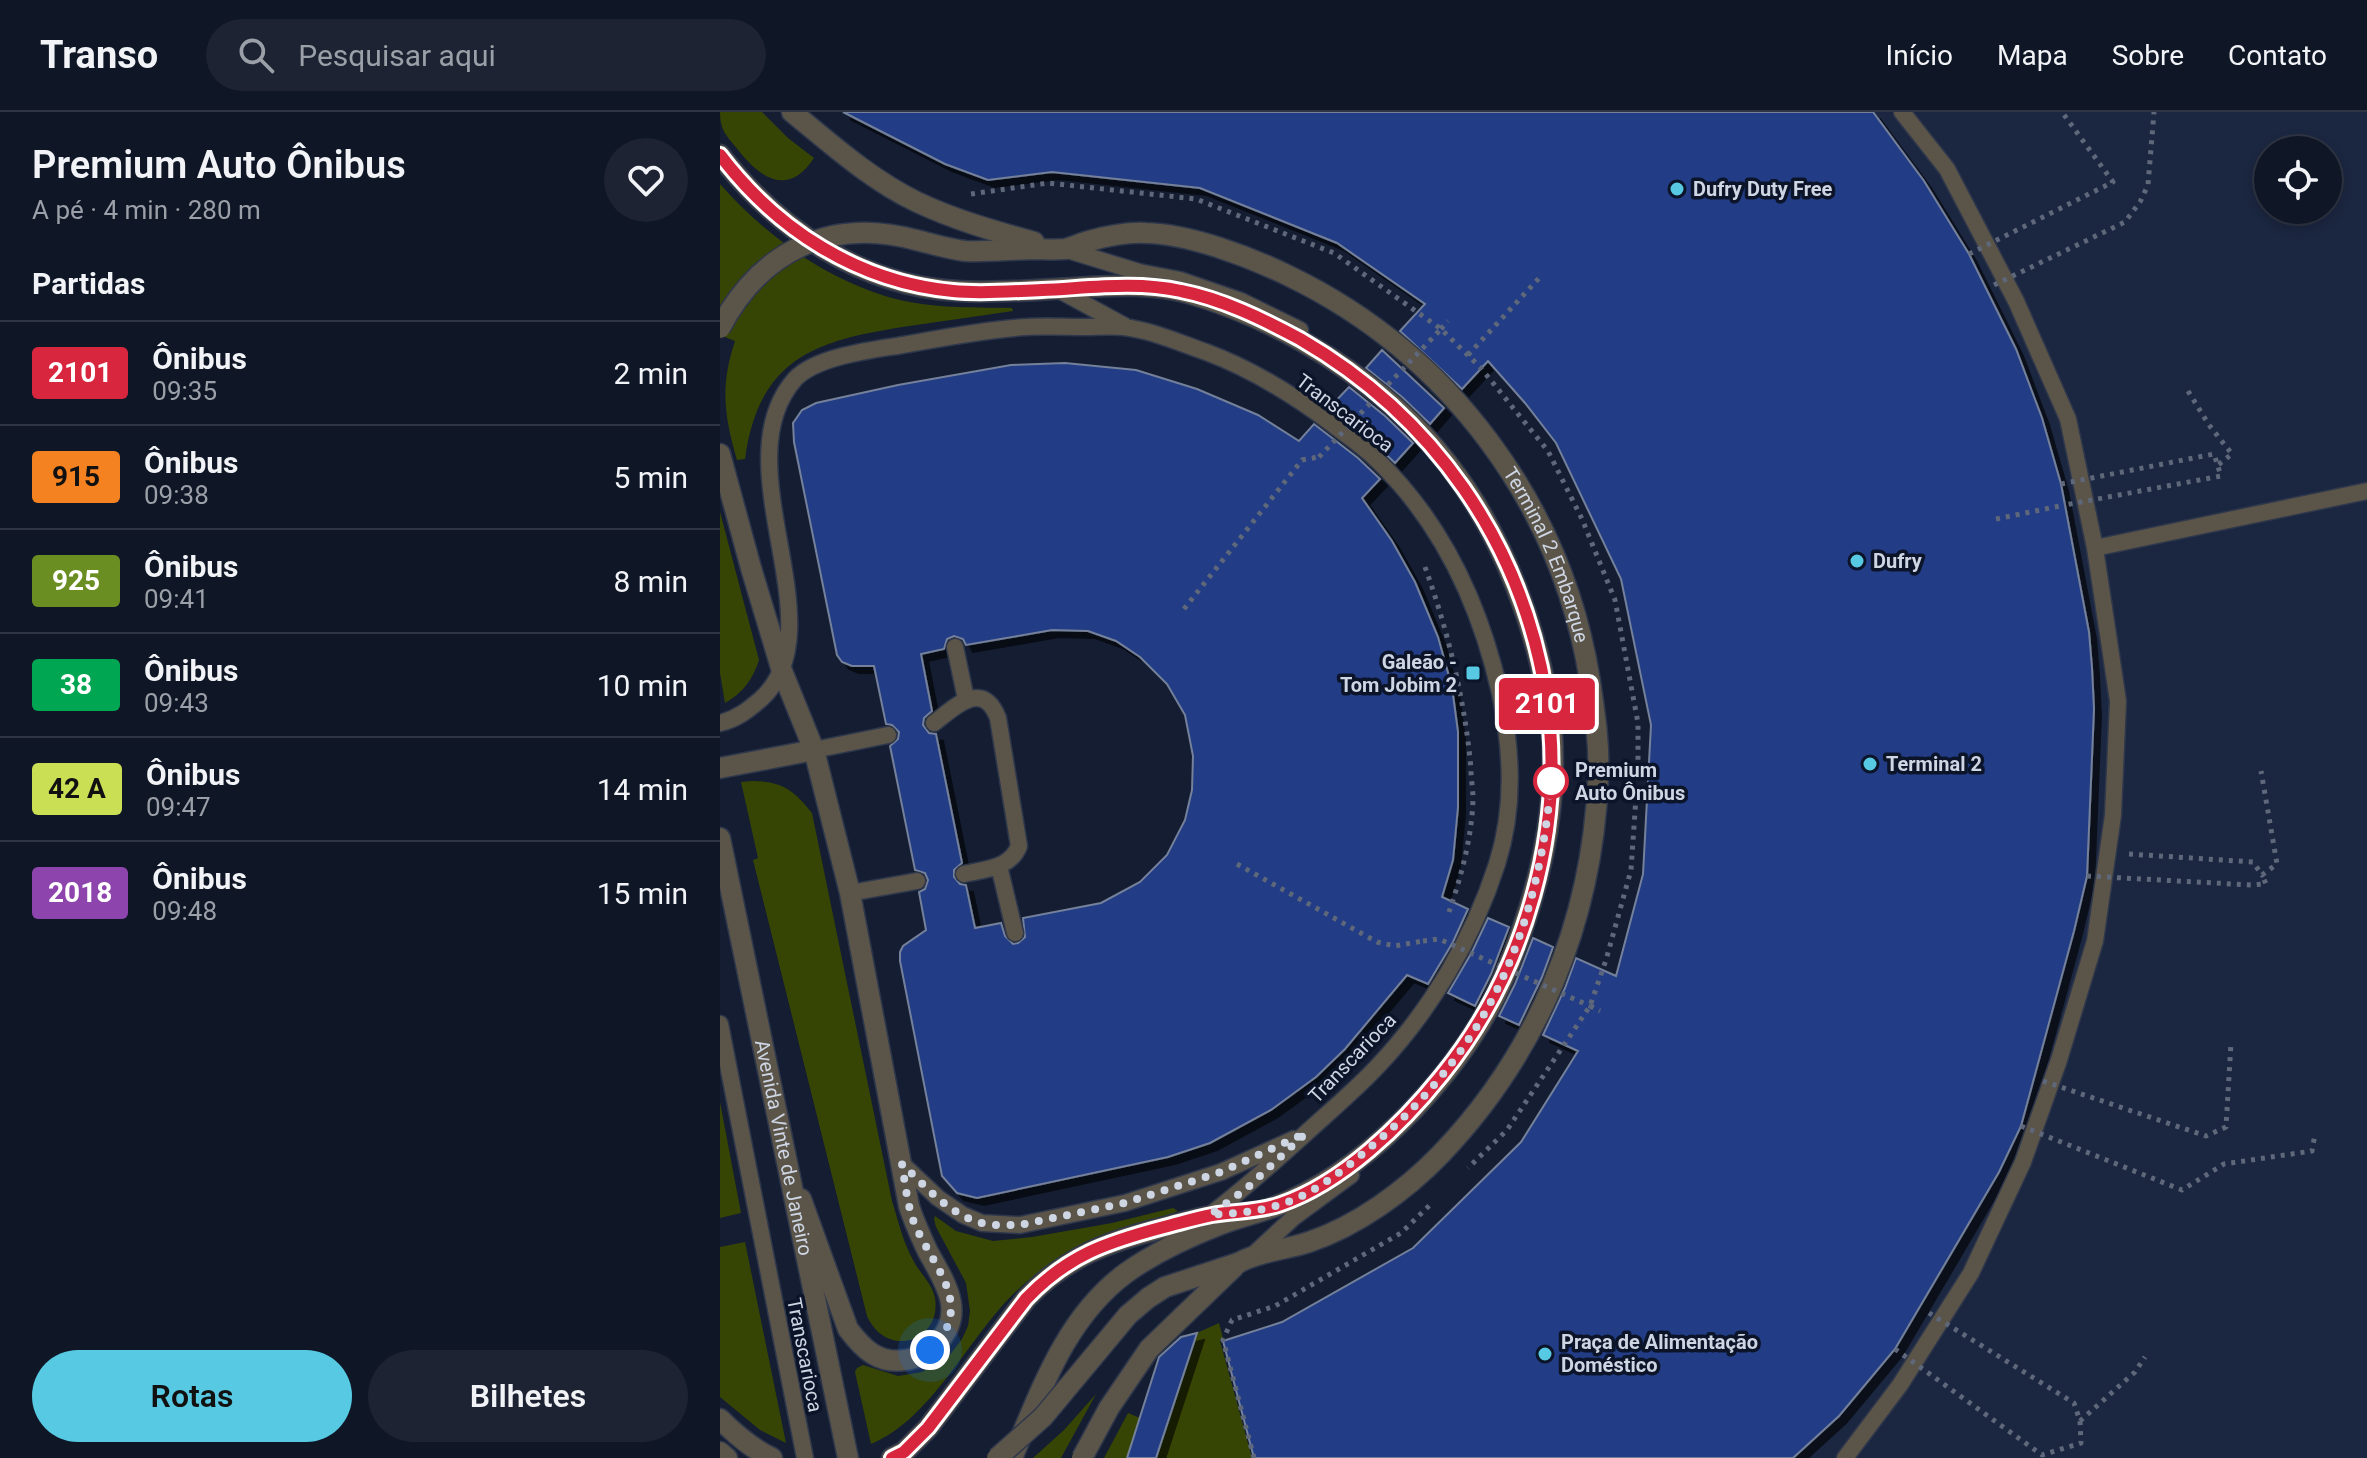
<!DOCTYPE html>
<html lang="pt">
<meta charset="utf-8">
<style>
body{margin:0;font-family:Roboto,sans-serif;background:#1d2332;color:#f1f3f6;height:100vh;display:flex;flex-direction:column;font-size:30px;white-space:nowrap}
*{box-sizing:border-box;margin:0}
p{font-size:26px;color:#9b9fa7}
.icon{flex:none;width:44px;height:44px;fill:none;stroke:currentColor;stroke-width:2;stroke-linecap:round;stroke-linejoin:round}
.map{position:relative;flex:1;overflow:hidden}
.drawer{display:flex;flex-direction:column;background:#0f1626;width:720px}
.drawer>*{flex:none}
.badge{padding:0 16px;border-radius:6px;font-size:28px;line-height:52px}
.controls{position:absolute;left:1534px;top:24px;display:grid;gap:16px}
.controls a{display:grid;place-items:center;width:88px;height:88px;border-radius:50%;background:#0f1626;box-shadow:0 4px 12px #0003,0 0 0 2px #2f3543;font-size:40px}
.you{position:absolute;width:40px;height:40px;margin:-20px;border:6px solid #fff;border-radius:50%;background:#1a73e8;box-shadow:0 0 0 12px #1a73e833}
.map>.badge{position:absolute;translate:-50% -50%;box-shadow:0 0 0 4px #fff}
h2{padding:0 32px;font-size:30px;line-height:72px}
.round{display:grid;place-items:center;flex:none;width:84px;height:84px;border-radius:42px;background:#1d2332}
.summary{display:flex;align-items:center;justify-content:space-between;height:136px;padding:0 32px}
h1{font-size:38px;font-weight:600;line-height:60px}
.button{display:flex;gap:16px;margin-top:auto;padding:16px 32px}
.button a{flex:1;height:92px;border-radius:48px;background:#57c9e2;color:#111;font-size:32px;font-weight:600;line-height:92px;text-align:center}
.button a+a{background:#1d2332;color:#f1f3f6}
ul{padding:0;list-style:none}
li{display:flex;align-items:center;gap:24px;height:104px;padding:0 32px;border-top:2px solid #2f3543}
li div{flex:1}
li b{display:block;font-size:30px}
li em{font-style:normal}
li .badge{min-width:88px;font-weight:700;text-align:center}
header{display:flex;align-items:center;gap:48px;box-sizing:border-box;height:112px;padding:0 40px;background:#0f1626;border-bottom:2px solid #2f3543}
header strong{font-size:38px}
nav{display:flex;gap:44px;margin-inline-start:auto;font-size:28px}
.search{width:560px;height:72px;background:#1d2332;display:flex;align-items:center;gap:20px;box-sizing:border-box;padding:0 28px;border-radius:44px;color:#9b9fa7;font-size:30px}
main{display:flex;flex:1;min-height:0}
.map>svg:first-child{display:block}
.built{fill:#1b2640;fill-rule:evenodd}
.green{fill:#374504}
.building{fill:#213d85;stroke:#74809a;stroke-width:2;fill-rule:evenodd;filter:url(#shadow)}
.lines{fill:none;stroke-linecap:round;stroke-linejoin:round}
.service-casing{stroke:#2e374b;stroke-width:19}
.minor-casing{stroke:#2e374b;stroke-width:23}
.tertiary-casing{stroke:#2e374b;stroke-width:23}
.path{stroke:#5f687a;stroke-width:5;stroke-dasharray:4 6;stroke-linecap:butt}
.service{stroke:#5a5449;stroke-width:16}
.minor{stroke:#5a5449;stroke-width:20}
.tertiary{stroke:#5a5449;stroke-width:20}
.minor-bridge-casing{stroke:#2e374b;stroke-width:23;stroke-linecap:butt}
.path-bridge{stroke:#5f687a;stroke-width:5;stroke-dasharray:4 6;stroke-linecap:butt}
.minor-bridge{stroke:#5a5449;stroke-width:20}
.line-casing{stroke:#fff;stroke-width:18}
.line{stroke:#d7263d;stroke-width:12}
.walk{stroke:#ced5e3;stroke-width:8;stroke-dasharray:0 14.4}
.poi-dot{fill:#57c9e2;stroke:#0b1428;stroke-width:3}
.stop-dot{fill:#fff;stroke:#d7263d;stroke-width:4}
.labels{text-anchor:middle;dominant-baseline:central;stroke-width:7;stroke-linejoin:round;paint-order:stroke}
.poi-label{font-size:20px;font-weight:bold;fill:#ced5e3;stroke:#0b1428;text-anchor:start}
.street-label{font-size:20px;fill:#ced5e3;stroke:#0b1428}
.stop-label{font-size:20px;font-weight:bold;fill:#ced5e3;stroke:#0b1428;text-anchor:start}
</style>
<header>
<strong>Transo</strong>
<div class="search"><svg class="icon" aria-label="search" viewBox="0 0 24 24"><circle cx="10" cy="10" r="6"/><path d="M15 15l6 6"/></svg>Pesquisar aqui</div>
<nav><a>Início</a><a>Mapa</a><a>Sobre</a><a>Contato</a></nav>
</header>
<main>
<section class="drawer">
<div class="summary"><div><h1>Premium Auto Ônibus</h1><p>A pé · 4 min · 280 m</p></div><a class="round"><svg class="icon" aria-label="heart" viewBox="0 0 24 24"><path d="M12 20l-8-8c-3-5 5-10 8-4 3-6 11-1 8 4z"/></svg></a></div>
<h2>Partidas</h2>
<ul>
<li><span class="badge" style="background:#d7263d;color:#fff">2101</span><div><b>Ônibus</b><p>09:35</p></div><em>2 min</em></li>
<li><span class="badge" style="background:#f58220;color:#111">915</span><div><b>Ônibus</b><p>09:38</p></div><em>5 min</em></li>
<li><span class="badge" style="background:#6b8e23;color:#fff">925</span><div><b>Ônibus</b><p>09:41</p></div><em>8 min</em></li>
<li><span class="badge" style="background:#00a651;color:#fff">38</span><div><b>Ônibus</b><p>09:43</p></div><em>10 min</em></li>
<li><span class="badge" style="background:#cadf54;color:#111">42 A</span><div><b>Ônibus</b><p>09:47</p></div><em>14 min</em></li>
<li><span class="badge" style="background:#8e44ad;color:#fff">2018</span><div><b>Ônibus</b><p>09:48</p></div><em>15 min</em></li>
</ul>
<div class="button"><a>Rotas</a><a>Bilhetes</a></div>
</section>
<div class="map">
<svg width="1647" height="1346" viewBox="0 0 1647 1346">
<defs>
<filter id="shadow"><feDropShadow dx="7" dy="7" stdDeviation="0" flood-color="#0009"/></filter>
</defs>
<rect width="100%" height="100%" fill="#141d32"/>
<path class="built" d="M132 0H1647V1346H534L503 1229 562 1210 693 1136 801 1030 873 915 896 864 923 762 931 613 901 467 836 331 805 291 739 218 705 192 617 131 480 76 332 60 268 68 225 52 151 14ZM1548 38H1608V98H1548Z"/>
<path class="green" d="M0 0H42L68 26 94 46C69 84 42 68 19 39 7 24 0 19 0 0Z
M0 72C43 121 100 163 162 183 204 197 249 195 292 196L293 199C259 204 224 209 189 214 98 228 39 244 25 347L17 348C4 303 0 274 15 229L0 223Z
M0 400 39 548C33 567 23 581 5 591L0 561Z
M32 669C62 669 74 678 92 701L172 1089C178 1108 183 1130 193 1148 199 1160 213 1173 215 1186 222 1229 167 1248 147 1204L33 748 38 746 21 670Z
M0 990 21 1101 0 1106Z
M453 1096 458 1099C431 1113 398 1118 370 1129 347 1139 322 1156 303 1173 251 1218 215 1306 151 1332L135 1260 137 1256 143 1253 178 1264 202 1260 229 1244 242 1227 248 1214 250 1199 246 1171 216 1115 214 1107 215 1104 236 1119 273 1129 312 1125 392 1111Z
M25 1130 66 1331 40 1318 0 1285V1135Z
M499 1211 503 1226 500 1229 532 1346H436L477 1221Z
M376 1282 341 1346H313L344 1318Z
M408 1301 420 1306 407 1346H384Z"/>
<path class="building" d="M123 0H1153L1204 69 1249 142 1296 237 1322 306 1341 372 1369 520 1372 556 1374 597 1367 764 1354 819 1301 1014 1279 1060 1175 1237 1119 1304 1073 1346H534L503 1229 562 1210 693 1136 801 1030 858 939 823 923 845 876 856 846 896 864 923 762 931 613 901 467 836 331 805 291 768 249 742 277 680 219 705 192 617 131 480 76 332 60 268 68 225 52Z
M662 238 724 296 710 312 682 285 646 256Z
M345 251 416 258 477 277 538 303 579 329 594 312 638 346 660 367 642 386 672 429 695 470 718 525 732 575 738 620V695L733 748 722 785 748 797 733 830 708 872 687 863 625 937 596 965 551 998 490 1031 448 1045 257 1086 237 1081 222 1064 180 849V840L183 834 206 818 199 780 205 777 208 768 205 761 195 758 170 634 178 627 179 620 172 613 166 612 154 554H132L122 550 117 543 74 330 73 311 82 298 96 291 178 273 291 253ZM332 518 368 519 396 529 420 545 447 572 465 603 473 644 472 678 465 708 447 743 420 770 381 791 303 806 305 825 298 831 293 832 285 824 281 811 255 816 246 773 240 772 234 765V758L242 751 216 622 209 621 203 613 204 606 212 599 201 542 224 537 227 527 234 524 243 527 246 533Z
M629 275 665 304 693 331 675 351 652 329 609 296Z
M768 806 789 815 771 862 755 894 728 881 752 840Z
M813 826 833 835 822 865 799 913 779 904 795 872Z
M477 1221 436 1346H407L439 1245 461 1225Z"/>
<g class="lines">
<defs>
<path id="service" d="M344 137 419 160 460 168 521 189 580 218
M337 177 405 214
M1375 436 1647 379
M235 535 246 587
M0 611C17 607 28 598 41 587 120 515 0 352 75 267 97 244 152 238 183 233 221 226 269 217 307 215 326 214 346 215 365 215 377 215 391 214 403 215 431 218 460 231 486 240 532 257 572 282 611 311 626 323 642 333 656 347 722 410 760 493 780 581 792 639 795 695 777 752 753 827 710 900 655 957 633 980 608 1001 585 1022 553 1051 523 1078 490 1103
M214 611C234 596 262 566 278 606L299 734C290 757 265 757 244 762
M94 638 168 623
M279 754 295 821
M130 781 197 769
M0 912 85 1346
M182 1052 218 1086 243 1103 262 1111 300 1113 405 1091 501 1060 574 1027
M533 1143 574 1105 631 1063
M1125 1346 1180 1273 1251 1161 1303 1050 1339 948 1375 829 1393 703 1398 589 1375 436 1348 307 1296 189 1227 57 1182 0"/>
<g id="minor">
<path d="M72 0C111 32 151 68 197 90 235 108 274 119 314 130"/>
<path d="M0 43C58 118 142 174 238 179 269 181 301 179 333 177 377 175 425 169 468 181 565 209 665 271 727 351 783 422 820 522 831 611 840 697 817 789 783 867 745 954 657 1050 569 1089 547 1099 522 1104 499 1113 468 1125 434 1141 406 1161 345 1206 321 1279 292 1346"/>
<path id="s1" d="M196 128C212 132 229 137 245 139 267 140 290 138 312 137 322 137 335 138 345 137 353 135 361 131 369 129 387 124 408 120 426 121 470 122 530 145 569 164 730 242 842 393 870 569 875 602 880 635 878 668 872 810 818 941 720 1043 685 1079 637 1114 589 1130 565 1138 540 1139 518 1151"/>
<path d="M0 342 31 456 62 559 94 638 130 781 189 1094C194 1110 201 1125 208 1140 224 1169 247 1201 217 1231 208 1240 198 1247 185 1248 158 1252 143 1237 128 1217L81 1087"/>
<path d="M0 656 94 638"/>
<path d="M0 1307C16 1323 31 1336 52 1346"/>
<path d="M0 1340 7 1346"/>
<path d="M172 1346 184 1340 208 1316 306 1187C346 1145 387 1130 442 1116 464 1110 486 1104 509 1101"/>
</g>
<g id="tertiary">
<path id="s2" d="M0 726 128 1346"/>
</g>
</defs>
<use href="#service" class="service-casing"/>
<use href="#minor" class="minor-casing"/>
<use href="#tertiary" class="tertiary-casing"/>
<path class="path" d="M251 82 328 71 476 87 614 141 721 217 760 255 828 339 862 407 895 488 918 611V656L911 758 886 848 870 894 787 1018 748 1056
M721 217 728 209
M748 243 821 164
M1468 279 1489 313 1512 342 1498 353
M1276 407 1345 393
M705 455C728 519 745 589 751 657 751 667 753 677 753 687 752 725 741 765 729 800
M464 497 582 348 599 345
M1409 742 1533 750 1542 763 1557 752 1541 659
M517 752 657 830 675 834 703 829
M870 894 880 899
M1360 1309 1415 1260 1425 1245
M534 1346 503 1228 512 1208 555 1194 681 1121 713 1090"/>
<use href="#service" class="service"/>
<use href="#minor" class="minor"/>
<use href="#tertiary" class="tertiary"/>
<defs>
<path id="minor-bridge" d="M0 216C41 138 111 105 196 128
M277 1346 323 1305 408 1203 428 1186 445 1175 518 1151
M362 1346 389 1296 429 1237 515 1154"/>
</defs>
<use href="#minor-bridge" class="minor-bridge-casing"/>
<path class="path-bridge" d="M1249 142 1393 70 1342 0
M1274 173 1405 110 1420 90 1428 73 1434 0
M599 345 721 217
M1341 372 1494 342 1501 364 1345 393
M1367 764 1531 773 1546 772 1542 763
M703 829 719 827 870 894
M1323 969 1486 1024 1506 1015 1511 931
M1301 1014 1462 1078 1504 1052 1592 1039 1595 1022
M1175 1237 1322 1343 1361 1331 1360 1309 1354 1291 1209 1201"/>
<use href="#minor-bridge" class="minor-bridge"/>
</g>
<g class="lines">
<defs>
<path id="line" d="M0 43C57 118 138 170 233 179 262 182 293 179 322 178 368 176 416 169 461 179 502 187 543 207 580 227 713 304 801 429 826 582 847 715 806 859 722 963 682 1013 622 1071 561 1092 539 1100 515 1099 492 1103 476 1106 460 1111 444 1115 387 1130 348 1143 306 1187L208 1316 184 1340 172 1346"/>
</defs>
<use href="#line" class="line-casing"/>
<use href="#line" class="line"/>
<path class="walk" d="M210 1238C258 1193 211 1154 193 1108 187 1090 185 1071 182 1052 205 1074 230 1103 262 1111 274 1114 288 1113 300 1113L405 1091 501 1060 586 1021 526 1077 490 1103C514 1101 539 1100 562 1092 596 1081 626 1056 653 1033 772 933 820 812 832 660L831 669"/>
</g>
<g class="poi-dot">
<circle cx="957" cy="77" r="8"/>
<circle cx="1137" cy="449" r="8"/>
<rect x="745" y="553" width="16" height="16" rx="4"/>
<circle cx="1150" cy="652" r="8"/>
<circle cx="825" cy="1242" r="8"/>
</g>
<circle class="stop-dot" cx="831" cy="669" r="16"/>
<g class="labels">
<g class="poi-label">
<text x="973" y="77">Dufry Duty Free</text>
<text x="1153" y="449">Dufry</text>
<text x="737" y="550" text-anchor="end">Galeão -<tspan x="737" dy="23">Tom Jobim 2</tspan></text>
<text x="1166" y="652">Terminal 2</text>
<text x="841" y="1230">Praça de Alimentação<tspan x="841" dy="23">Doméstico</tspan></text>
</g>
<g class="street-label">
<text transform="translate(625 301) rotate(37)">Transcarioca</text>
<text stroke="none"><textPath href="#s1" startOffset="774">Terminal 2 Embarque</textPath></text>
<text transform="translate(632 946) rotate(-46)">Transcarioca</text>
<text stroke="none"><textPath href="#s2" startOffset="316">Avenida Vinte de Janeiro</textPath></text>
<text transform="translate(85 1243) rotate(79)">Transcarioca</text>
</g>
<g class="stop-label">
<text x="855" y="658">Premium<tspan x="855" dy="23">Auto Ônibus</tspan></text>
</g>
</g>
</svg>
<div class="controls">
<a><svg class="icon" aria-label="locate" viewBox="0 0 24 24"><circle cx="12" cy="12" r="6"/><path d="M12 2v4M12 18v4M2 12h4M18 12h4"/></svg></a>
</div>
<div class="you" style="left:210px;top:1238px"></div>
<b class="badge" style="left:827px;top:592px;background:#d7263d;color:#fff">2101</b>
</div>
</main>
